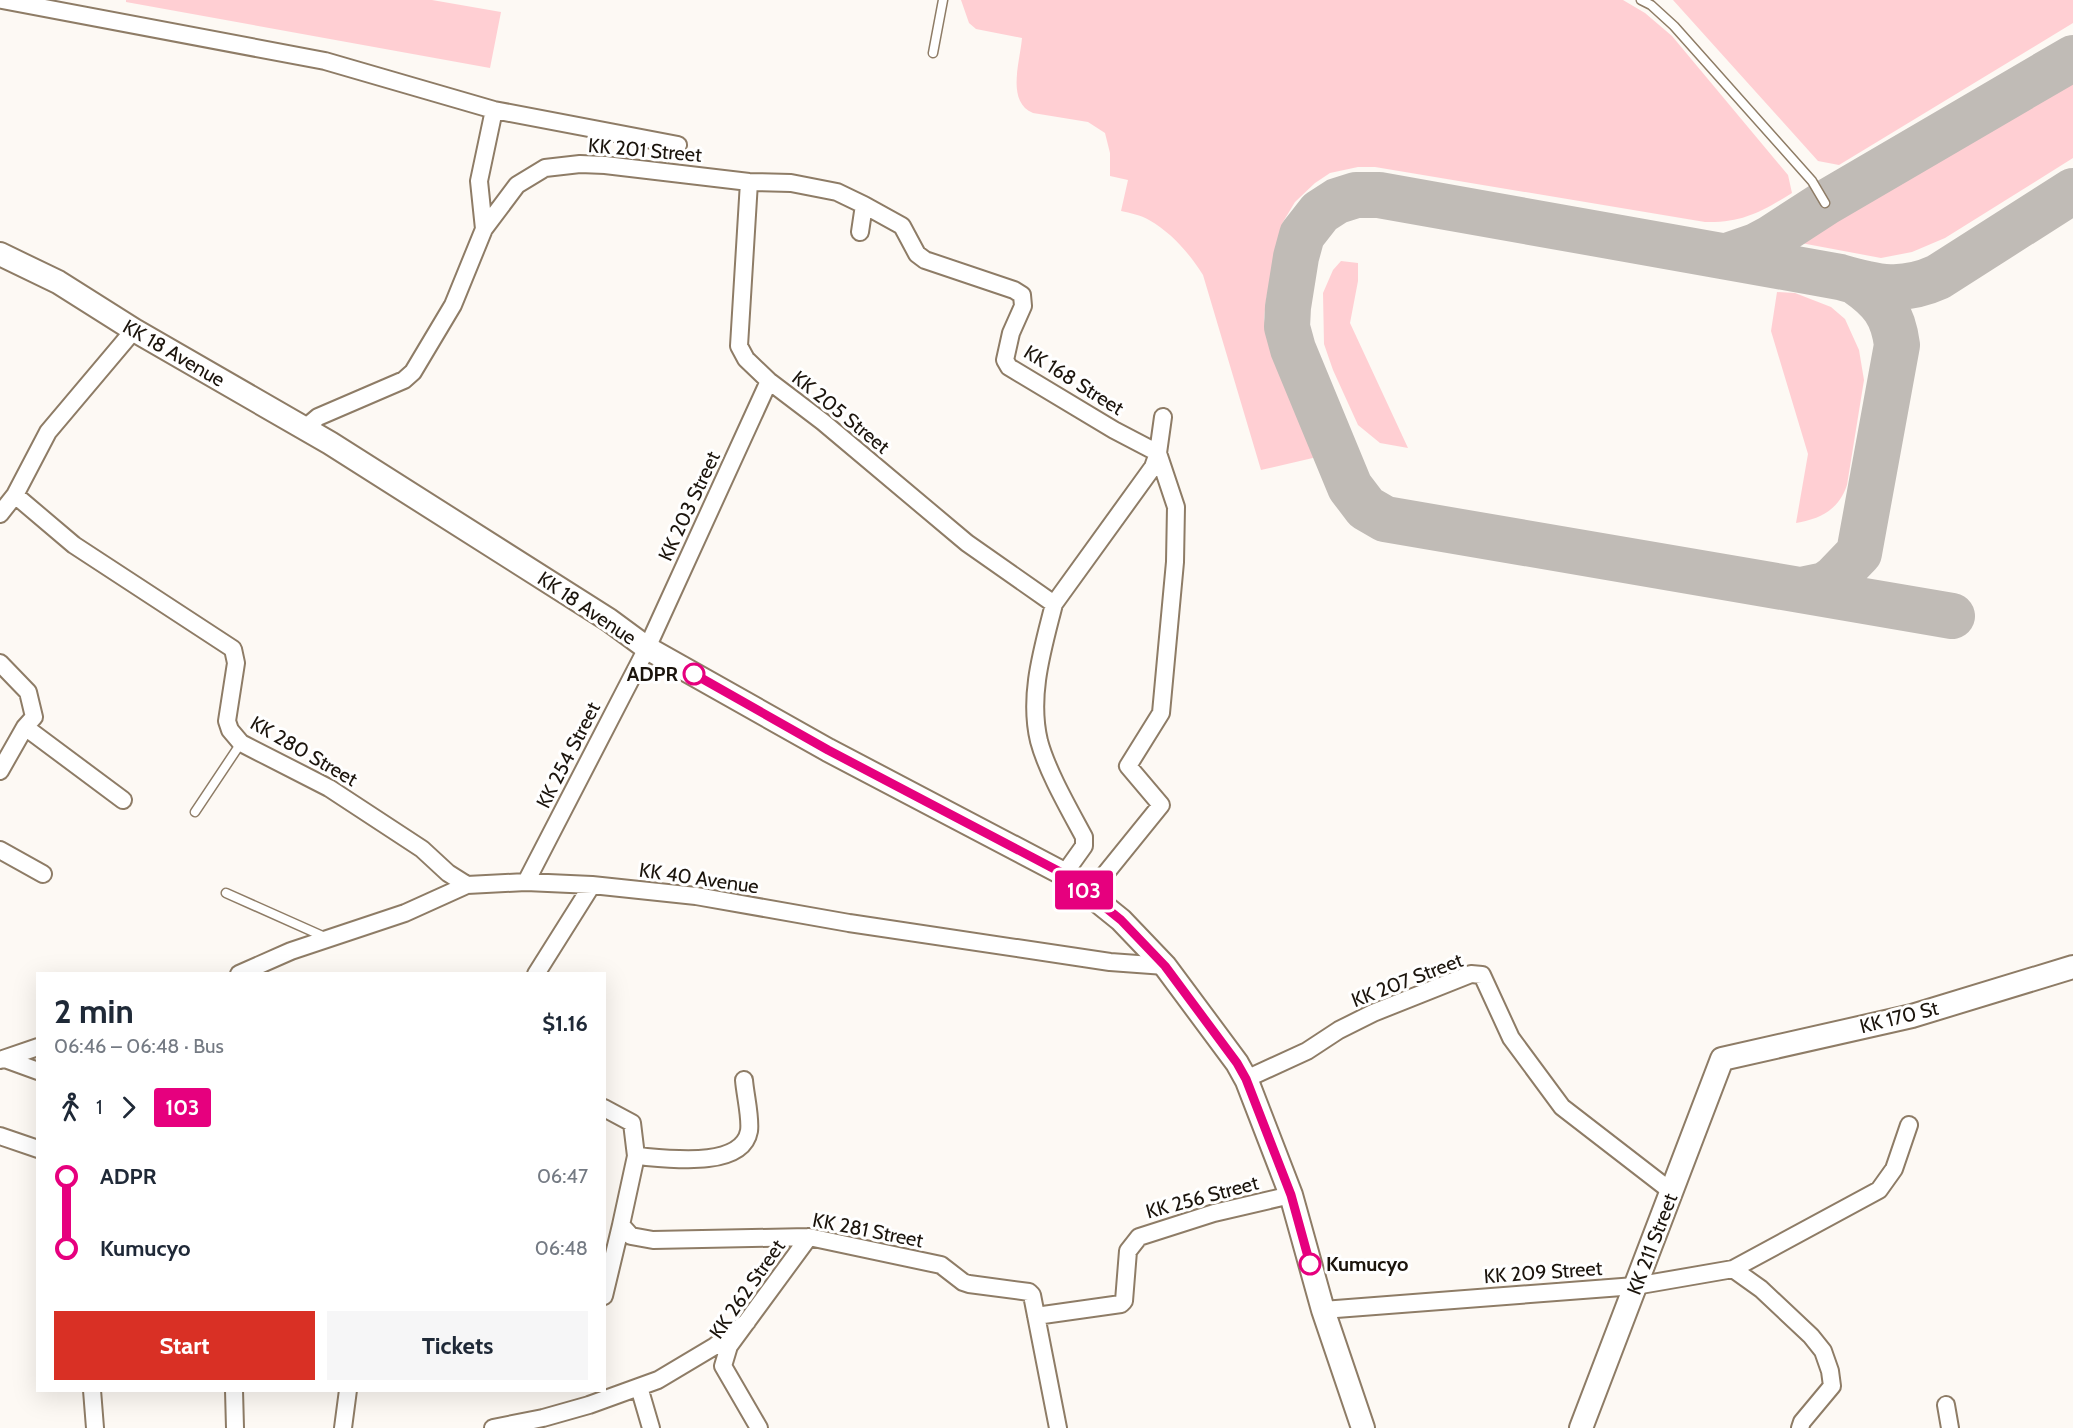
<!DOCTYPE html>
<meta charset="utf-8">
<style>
body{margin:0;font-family:Cabin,sans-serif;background:#f6f6f7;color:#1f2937;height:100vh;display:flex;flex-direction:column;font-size:22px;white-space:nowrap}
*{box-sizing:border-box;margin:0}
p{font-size:20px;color:#747a83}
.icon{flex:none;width:33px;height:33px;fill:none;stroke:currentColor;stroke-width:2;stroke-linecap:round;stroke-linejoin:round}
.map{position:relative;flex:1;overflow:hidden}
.panel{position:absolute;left:36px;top:972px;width:570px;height:420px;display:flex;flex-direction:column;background:#fff;border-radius:0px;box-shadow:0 6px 24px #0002}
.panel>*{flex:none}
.badge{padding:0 12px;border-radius:4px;font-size:21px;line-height:39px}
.map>.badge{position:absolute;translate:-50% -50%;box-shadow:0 0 0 3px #fff}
.legs{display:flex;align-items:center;gap:9px;height:66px;padding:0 18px;font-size:20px}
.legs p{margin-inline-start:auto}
.head{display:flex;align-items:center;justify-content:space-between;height:102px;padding:0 18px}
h1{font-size:33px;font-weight:800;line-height:45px}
.button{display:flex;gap:12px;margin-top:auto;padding:12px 18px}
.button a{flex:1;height:69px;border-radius:0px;background:#d93025;color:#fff;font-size:24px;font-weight:800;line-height:69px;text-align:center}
.button a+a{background:#f6f6f7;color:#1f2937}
ul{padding:0 18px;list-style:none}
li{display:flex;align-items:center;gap:21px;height:72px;font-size:22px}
li i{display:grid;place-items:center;width:9px;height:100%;margin:0 8px;background:currentColor}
li i::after{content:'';width:15px;height:15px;margin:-8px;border:4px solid;border-radius:50%;background:#fff}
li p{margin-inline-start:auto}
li:first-child i{background:linear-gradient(#0000 50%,currentColor 0)}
li:last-child i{background:linear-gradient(currentColor 50%,#0000 0)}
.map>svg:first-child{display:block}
.green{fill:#ffcfd3}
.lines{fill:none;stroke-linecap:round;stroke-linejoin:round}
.taxiway{stroke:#c0bbb6;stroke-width:46}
.service-casing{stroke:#8e7c66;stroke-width:11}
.minor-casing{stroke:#8e7c66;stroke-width:20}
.secondary-casing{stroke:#8e7c66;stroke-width:26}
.service{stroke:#fff;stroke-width:8}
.minor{stroke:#fff;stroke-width:16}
.secondary{stroke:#fff;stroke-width:22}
.line-1-casing{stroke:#fff;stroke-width:14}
.line-1{stroke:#e6007e;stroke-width:9}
.stop-1-dot{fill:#fff;stroke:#e6007e;stroke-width:3}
.labels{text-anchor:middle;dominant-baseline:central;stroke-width:6;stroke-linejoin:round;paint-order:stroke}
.street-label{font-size:20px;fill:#1b140c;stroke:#fff}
.stop-label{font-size:20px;font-weight:bold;fill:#1b140c;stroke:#fff;text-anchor:end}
</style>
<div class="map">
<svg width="2073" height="1428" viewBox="0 0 2073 1428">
<rect width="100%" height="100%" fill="#fdf9f4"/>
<path class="green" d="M126 0H432L501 12 490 68 126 2Z
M961 0H1623L1645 13 1672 36 1788 175 1792 193C1761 212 1742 223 1705 222L1375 167H1358L1330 173 1315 183 1295 202 1283 222 1266 300 1264 319 1269 339 1317 457 1261 470 1203 275C1189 253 1172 233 1149 220 1141 215 1130 213 1121 211L1128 180 1110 176V153L1105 133 1088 122 1033 113C1006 102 1020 62 1022 38L976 29 969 23Z
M1673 0H2073V23L1839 165 1818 161Z
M2073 79V158L1945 238 1912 252 1881 258 1801 243Z
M1341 261 1358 263V281L1350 323 1408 448 1380 443 1358 425 1333 370 1324 344 1323 293 1333 270Z
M1777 292 1795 293 1831 307 1845 319 1859 350 1864 380 1847 485C1839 509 1821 519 1796 523L1808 454 1771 331Z"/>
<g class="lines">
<path class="taxiway" d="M1727 256 1756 246 1771 238 1825 203 2073 58
M1801 590 1825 585 1835 578 1859 553 1897 345C1893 314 1882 300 1856 282
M1952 616 1385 519 1366 508 1350 487 1293 349 1287 327 1288 307 1296 257 1302 235 1320 212 1337 201 1356 195H1379L1840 277C1877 288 1903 293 1938 277L2073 191"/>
<defs>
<path id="service" d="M1641 0 1651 5 1674 26 1812 181 1825 203
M933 53 943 0
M195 812 241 743
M226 893 327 938"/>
<path id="minor" d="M2 0 325 61 494 110 678 145
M749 182 739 346 746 359 769 381 823 422 967 543 1054 604C1043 648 1028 695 1039 741 1047 771 1069 809 1084 837V846L1064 874
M864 205 902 226 917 254 925 260 1014 290 1022 295 1023 306 1011 333 1005 360 1009 367 1114 430 1158 453 1176 507 1175 562 1161 713 1128 766 1161 805 1089 894
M484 229 479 181 494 110
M305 428 318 417 404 380 413 372 453 305 484 229 517 185 545 168 580 164 605 165 749 182 791 183 837 192 864 205 860 232
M15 495 74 545 233 649 236 663 227 721 230 730 241 743 329 788 422 849 448 873 467 885
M0 514 15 495 48 432 134 330
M1054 604 1153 467 1158 453 1163 417
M0 663 28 692 34 717 25 727 0 771
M25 727 123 800
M0 850 43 874
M526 882 647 648 769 381
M239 974 291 951 405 913 467 885 526 882 592 885 696 896 849 923 1110 962 1165 966
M536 974 592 885
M5 1059 38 1071
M0 1060 38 1047
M1246 1079 1307 1051 1339 1030 1373 1013 1471 974 1482 975 1511 1038 1562 1107 1672 1192
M604 1108 632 1123 636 1156 621 1225 631 1236 653 1240 809 1237 941 1265 963 1282 969 1284 1029 1292 1032 1295 1058 1428
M0 1136 38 1149
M636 1156C664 1158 742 1170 749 1131 751 1118 745 1094 744 1080
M1733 1269 1879 1190 1894 1169 1909 1125
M604 1296 621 1225
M1323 1310 1635 1286 1733 1269 1761 1289 1811 1336 1823 1351 1830 1371 1832 1386 1802 1422 1800 1428
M1036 1316 1121 1304 1124 1301 1128 1251 1139 1237 1214 1213 1291 1195
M639 1387 651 1428
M92 1390 95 1428
M234 1390 235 1428
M1946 1405 1950 1428
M343 1428 348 1390
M493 1428 543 1418 589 1405 658 1380 715 1346 747 1322
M759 1428 723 1366 729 1346 809 1237"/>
<path id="secondary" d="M0 254 58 282 134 330 330 443 609 620 647 648 828 750 1064 874 1121 920 1165 966 1237 1063 1247 1081 1291 1195 1323 1310 1363 1428
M1581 1428 1722 1059 1912 1016 2073 967"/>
</defs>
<use href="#service" class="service-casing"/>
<use href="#minor" class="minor-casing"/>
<use href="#secondary" class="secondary-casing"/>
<use href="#service" class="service"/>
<use href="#minor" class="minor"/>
<use href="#secondary" class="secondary"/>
</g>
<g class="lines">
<defs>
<path id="line-1" d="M694 674 828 750 1064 874 1121 920 1165 966 1237 1063 1246 1079 1291 1195 1310 1264"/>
</defs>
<use href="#line-1" class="line-1-casing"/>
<use href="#line-1" class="line-1"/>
</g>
<g class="stop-1-dot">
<circle cx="694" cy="674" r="10"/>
<circle cx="1310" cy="1264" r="10"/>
</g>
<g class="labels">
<g class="street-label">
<text transform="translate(645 150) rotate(5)">KK 201 Street</text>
<text transform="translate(174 353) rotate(30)">KK 18 Avenue</text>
<text transform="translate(1074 380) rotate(32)">KK 168 Street</text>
<text transform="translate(841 412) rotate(39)">KK 205 Street</text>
<text transform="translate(689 506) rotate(-65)">KK 203 Street</text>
<text transform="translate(587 608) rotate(34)">KK 18 Avenue</text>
<text transform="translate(304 751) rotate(30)">KK 280 Street</text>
<text transform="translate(568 755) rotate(-63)">KK 254 Street</text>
<text transform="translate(699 878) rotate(8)">KK 40 Avenue</text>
<text transform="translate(1407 980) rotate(-21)">KK 207 Street</text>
<text transform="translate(1899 1017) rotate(-14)">KK 170 St</text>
<text transform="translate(1202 1197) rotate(-15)">KK 256 Street</text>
<text transform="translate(868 1230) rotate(11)">KK 281 Street</text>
<text transform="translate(1652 1244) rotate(-69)">KK 211 Street</text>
<text transform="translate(1543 1272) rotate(-4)">KK 209 Street</text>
<text transform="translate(747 1289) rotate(-55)">KK 262 Street</text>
</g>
<g class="stop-label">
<text x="678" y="674">ADPR</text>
<text x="1326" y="1264" text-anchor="start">Kumucyo</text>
</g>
</g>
</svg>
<b class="badge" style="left:1084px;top:890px;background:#e6007e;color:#fff">103</b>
<section class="panel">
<div class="head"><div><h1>2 min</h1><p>06:46 – 06:48 · Bus</p></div><b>$1.16</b></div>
<div class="legs"><svg class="icon" aria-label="walk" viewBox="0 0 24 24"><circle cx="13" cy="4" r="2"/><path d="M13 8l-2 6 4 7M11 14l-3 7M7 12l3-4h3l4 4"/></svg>1<svg class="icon" aria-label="forward" viewBox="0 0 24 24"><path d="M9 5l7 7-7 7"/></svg><b class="badge" style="background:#e6007e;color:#fff">103</b></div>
<ul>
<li><i style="color:#e6007e"></i><b>ADPR</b><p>06:47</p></li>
<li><i style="color:#e6007e"></i><b>Kumucyo</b><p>06:48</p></li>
</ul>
<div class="button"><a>Start</a><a>Tickets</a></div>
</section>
</div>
